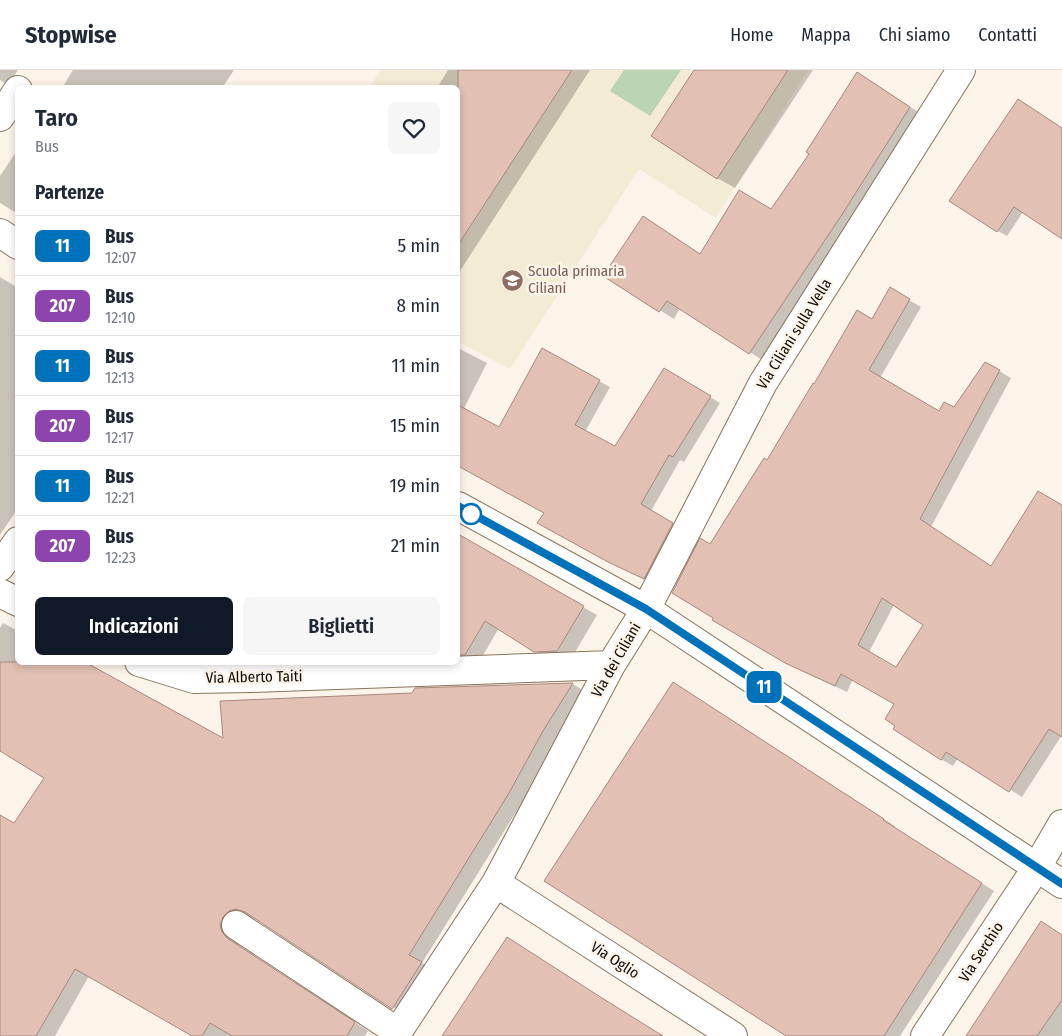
<!DOCTYPE html>
<html lang="it">
<style>
body{margin:0;font-family:"Fira Sans Condensed",sans-serif;background:#f6f6f7;color:#1f2937;height:100vh;display:flex;flex-direction:column;font-size:19px;white-space:nowrap}
*{box-sizing:border-box;margin:0}
p{font-size:16px;color:#747a83}
.icon{flex:none;width:28px;height:28px;fill:none;stroke:currentColor;stroke-width:2;stroke-linecap:round;stroke-linejoin:round}
.map{position:relative;flex:1;overflow:hidden}
.sheet{position:absolute;left:15px;top:15px;width:445px;height:580px;display:flex;flex-direction:column;background:#fff;border-radius:8px;box-shadow:0 2px 8px #0003}
.sheet>*{flex:none}
.badge{padding:0 10px;border-radius:8px;font-size:18px;line-height:32px}
.map>.badge{position:absolute;translate:-50% -50%;box-shadow:0 0 0 2px #fff}
h2{padding:0 20px;font-size:19px;line-height:45px}
.round{display:grid;place-items:center;flex:none;width:52px;height:52px;border-radius:8px;background:#f6f6f7}
.head{display:flex;align-items:center;justify-content:space-between;height:85px;padding:0 20px}
h1{font-size:24px;font-weight:600;line-height:38px}
.primary-button{display:flex;gap:10px;margin-top:auto;padding:10px 20px}
.primary-button a{flex:1;height:58px;border-radius:8px;background:#111827;color:#fff;font-size:20px;font-weight:600;line-height:58px;text-align:center}
.primary-button a+a{background:#f6f6f7;color:#1f2937}
ul{padding:0;list-style:none}
li{display:flex;align-items:center;gap:15px;height:60px;padding:0 20px;border-top:1px solid #e0e1e3}
li div{flex:1}
li b{display:block;font-size:19px}
li em{font-style:normal}
li .badge{min-width:55px;font-weight:700;text-align:center}
header{display:flex;align-items:center;gap:30px;box-sizing:border-box;height:70px;padding:0 25px;background:#fff;border-bottom:1px solid #e0e1e3}
header strong{font-size:24px}
nav{display:flex;gap:28px;margin-inline-start:auto;font-size:18px}
.map>svg:first-child{display:block}
.education{fill:#f4ebd5}
.green{fill:#bbd4b2}
.shadow{fill:#0003;fill-rule:evenodd}
.building{fill:#e2c0b4;stroke:#a9887e;fill-rule:evenodd}
.lines{fill:none;stroke-linecap:round;stroke-linejoin:round}
.minor-casing{stroke:#88745c;stroke-width:30}
.minor{stroke:#fff;stroke-width:28}
.line-casing{stroke:#fff;stroke-width:11}
.line{stroke:#0072bc;stroke-width:8}
.stop-dot{fill:#fff;stroke:#0072bc;stroke-width:2.5}
.labels{text-anchor:middle;dominant-baseline:central;stroke-width:5;stroke-linejoin:round;paint-order:stroke}
.education-label{font-size:15px;fill:#785e54;stroke:#fdf4e9;text-anchor:start}
.street-label{font-size:15px;fill:#110a03;stroke:#fdf4e9}
</style>
<header>
<strong>Stopwise</strong>
<nav><a>Home</a><a>Mappa</a><a>Chi siamo</a><a>Contatti</a></nav>
</header>
<div class="map">
<svg width="1062" height="966" viewBox="0 0 1062 966">
<rect width="100%" height="100%" fill="#fdf4e9"/>
<path class="education" d="M381 0H808L716 148 639 99 510 299 458 272V18H369Z"/>
<path class="green" d="M624 0H681L650 46 610 21Z"/>
<path class="shadow" d="M0 0H18L8 15 0 10Z
M73 0H234L222 18H62Z
M448 0H590L458 204V18H437Z
M696 0H813L735 118 717 108Z
M871 12 923 45 764 291 680 238 674 249 605 206 656 155 701 185 772 141 811 84Z
M1062 59V101L1023 142 1007 166 998 161Z
M18 79V144L0 133V106Z
M0 207 18 218V438L0 465Z
M890 219 921 237 880 308 940 343 954 339 986 293 1011 308 931 457 992 497 1062 436V665L1022 727 958 688 953 696 941 689 897 655 896 634 853 609 847 622 799 599 713 549 711 476 768 392 872 250ZM894 535 925 555 896 599 869 582Z
M458 278 487 293 463 340 500 358 599 311 610 317 585 362 616 378 664 300 720 333 684 392 680 390 651 441 683 460 655 514 620 497 546 443 458 395Z
M458 466 597 545 571 589 550 590 499 558 479 592H458Z
M3 553 18 561V592L230 674 413 625 416 619 573 614 586 622 556 669 523 731 422 893 435 901 407 946 252 847 244 848 236 871 241 878 368 961 365 966H195L89 906 55 966H0V746L14 754 45 708 0 680V558Z
M233 592H262L237 594Z
M685 621 895 756 894 758 994 821 900 966H789Z
M1062 865V966H968Z"/>
<path class="building" d="M458 0H572L458 175Z
M694 0H788L717 109 651 66Z
M857 2 910 37 843 143 749 284 667 231 659 242 603 206 643 146 700 184 739 120 771 139 809 84 806 82Z
M1018 29 1062 58V169L1014 137 997 162 949 131Z
M890 217 910 229 869 300 939 341 944 332 954 337 985 292 1000 300 920 449 991 496 1038 421 1062 435V667L1049 659 1009 722 946 682 941 690 893 659 895 656 885 649 894 634 841 604 835 616 785 593 712 550 713 548 672 523 700 468 710 474 764 388 767 390 813 313 814 314 857 240 872 249ZM882 528 923 555 896 597 858 575Z
M542 278 600 310 575 355 615 376 664 298 711 326 673 387 669 385 641 434 673 453 644 509 608 492 537 453 544 443 458 396V335L499 357Z
M458 464 584 536 557 581 534 582 485 551 465 585H458Z
M0 592H85L223 668 220 631 412 623 415 618 573 613 543 661 509 723 409 885 422 892 392 939 245 842 236 839 229 841 223 847 220 855 222 862 227 868 355 952 347 966H232L210 953 202 966H192L75 899 36 966H0V745L14 753 44 708 0 681Z
M673 612 884 749 883 750 982 813 884 966H786L544 811Z
M1041 851 1062 865V930L1037 966H966Z
M507 867 602 928 663 966H442Z"/>
<g class="lines">
<defs>
<path id="minor" d="M0 47 18 20
M0 163 18 175
M458 436 646 539 1062 814
M0 497 18 471
M0 523 18 532
M139 592 194 609 251 608 611 595
M496 813 733 966
M236 855 398 962
M395 966 496 813 611 595 646 539 763 313 961 0
M925 966 1037 797 1062 754"/>
</defs>
<use href="#minor" class="minor-casing"/>
<use href="#minor" class="minor"/>
</g>
<g class="lines">
<defs>
<path id="line" d="M458 436 646 539 1062 814"/>
</defs>
<use href="#line" class="line-casing"/>
<use href="#line" class="line"/>
</g>
<defs>
<symbol id="school-disc" viewBox="-11 -11 22 22"><circle r="9.5" fill="#8d6e63" stroke="#fdf4e9"/><path d="M0-5L7-2L0 1L-7-2ZM-4 1L0 2.5L4 1V4Q0 6-4 4Z" fill="#fff"/></symbol>
</defs>
<g fill-rule="evenodd">
<use href="#school-disc" x="500" y="198" width="25" height="25"/>
</g>
<circle class="stop-dot" cx="471" cy="444" r="10"/>
<g class="labels">
<g class="education-label">
<text x="528" y="201">Scuola primaria<tspan x="528" dy="17">Ciliani</tspan></text>
</g>
<g class="street-label">
<text transform="translate(794 264) rotate(-58)">Via Ciliani sulla Vella</text>
<text transform="translate(616 590) rotate(-60)">Via dei Ciliani</text>
<text transform="translate(254 607) rotate(-1)">Via Alberto Taiti</text>
<text transform="translate(981 882) rotate(-57)">Via Serchio</text>
<text transform="translate(615 890) rotate(33)">Via Oglio</text>
</g>
</g>
</svg>
<b class="badge" style="left:764px;top:617px;background:#0072bc;color:#fff">11</b>
<section class="sheet">
<div class="head"><div><h1>Taro</h1><p>Bus</p></div><a class="round"><svg class="icon" aria-label="heart" viewBox="0 0 24 24"><path d="M12 20l-8-8c-3-5 5-10 8-4 3-6 11-1 8 4z"/></svg></a></div>
<h2>Partenze</h2>
<ul>
<li><span class="badge" style="background:#0072bc;color:#fff">11</span><div><b>Bus</b><p>12:07</p></div><em>5 min</em></li>
<li><span class="badge" style="background:#8e44ad;color:#fff">207</span><div><b>Bus</b><p>12:10</p></div><em>8 min</em></li>
<li><span class="badge" style="background:#0072bc;color:#fff">11</span><div><b>Bus</b><p>12:13</p></div><em>11 min</em></li>
<li><span class="badge" style="background:#8e44ad;color:#fff">207</span><div><b>Bus</b><p>12:17</p></div><em>15 min</em></li>
<li><span class="badge" style="background:#0072bc;color:#fff">11</span><div><b>Bus</b><p>12:21</p></div><em>19 min</em></li>
<li><span class="badge" style="background:#8e44ad;color:#fff">207</span><div><b>Bus</b><p>12:23</p></div><em>21 min</em></li>
</ul>
<div class="primary-button"><a>Indicazioni</a><a>Biglietti</a></div>
</section>
</div>
